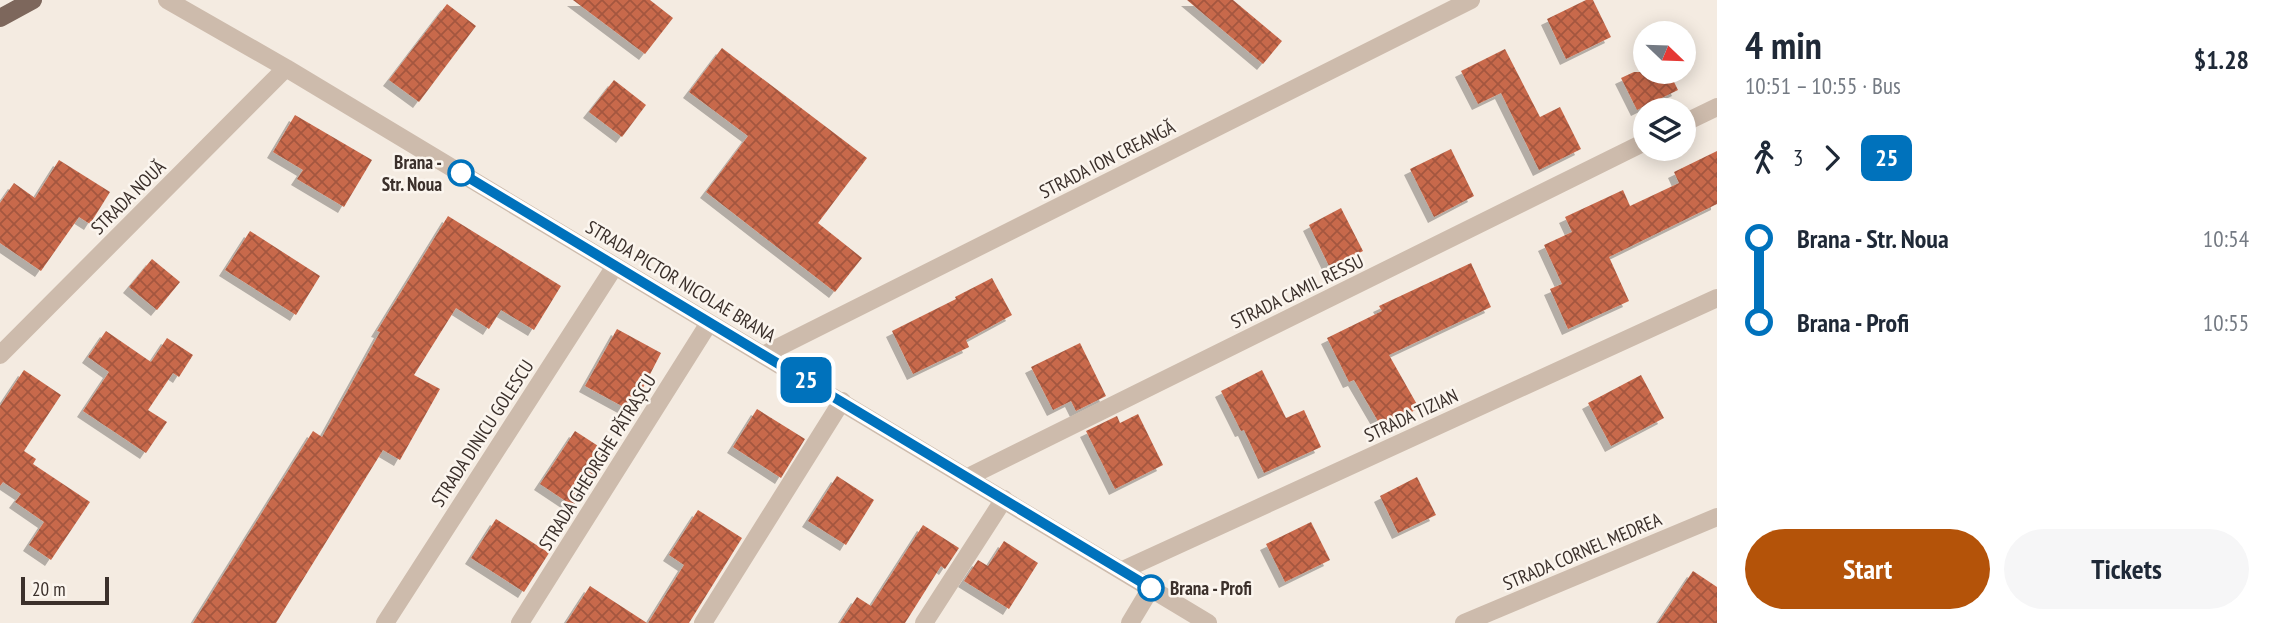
<!DOCTYPE html>
<meta charset="utf-8">
<style>
body{margin:0;font-family:"PT Sans Narrow",sans-serif;background:#f6f6f7;color:#1f2937;height:100vh;display:flex;flex-direction:column;font-size:26px;white-space:nowrap}
*{box-sizing:border-box;margin:0}
p{font-size:23px;color:#747a83}
.icon{flex:none;width:38px;height:38px;fill:none;stroke:currentColor;stroke-width:2;stroke-linecap:round;stroke-linejoin:round}
.map{position:relative;flex:1;overflow:hidden}
.details{display:flex;flex-direction:column;background:#fff;width:560px}
.details>*{flex:none}
.badge{padding:0 14px;border-radius:10px;font-size:24px;line-height:46px}
.needle{width:46px;rotate:113deg}
.tools{position:absolute;left:1633px;top:21px;display:grid;gap:14px}
.tools a{display:grid;place-items:center;width:63px;height:63px;border-radius:50%;background:#fff;box-shadow:0 4px 18px #0003;font-size:35px}
.scale{position:absolute;left:21px;bottom:18px;width:88px;box-sizing:border-box;padding-left:7px;border:4px solid #3b302b;border-top:0;font-size:19px;line-height:24px;white-space:nowrap;color:#3b302b;-webkit-text-stroke:5px #fbf5ee;paint-order:stroke}
.map>.badge{position:absolute;translate:-50% -50%;box-shadow:0 0 0 4px #fff}
.legs{display:flex;align-items:center;gap:10px;height:77px;padding:0 28px;font-size:23px}
.legs p{margin-inline-start:auto}
.head{display:flex;align-items:center;justify-content:space-between;height:119px;padding:0 28px}
h1{font-size:38px;font-weight:600;line-height:52px}
.button{display:flex;gap:14px;margin-top:auto;padding:14px 28px}
.button a{flex:1;height:80px;border-radius:42px;background:#b45309;color:#fff;font-size:28px;font-weight:600;line-height:80px;text-align:center}
.button a+a{background:#f6f6f7;color:#1f2937}
ul{padding:0 28px;list-style:none}
li{display:flex;align-items:center;gap:24px;height:84px;font-size:26px}
li i{display:grid;place-items:center;width:10px;height:100%;margin:0 9px;background:currentColor}
li i::after{content:'';width:18px;height:18px;margin:-9px;border:5px solid;border-radius:50%;background:#fff}
li p{margin-inline-start:auto}
li:first-child i{background:linear-gradient(#0000 50%,currentColor 0)}
li:last-child i{background:linear-gradient(currentColor 50%,#0000 0)}
main{display:flex;flex:1;min-height:0}
.map>svg:first-child{display:block}
.building{fill:url(#building-cross-hatch);filter:url(#shadow)}
.lines{fill:none;stroke-linecap:round;stroke-linejoin:round}
.minor{stroke:#cdbbac;stroke-width:18}
.major{stroke:#7d675c;stroke-width:18}
.line-1-casing{stroke:#fff;stroke-width:16}
.line-1{stroke:#0072bc;stroke-width:10}
.stop-1-dot{fill:#fff;stroke:#0072bc;stroke-width:3.5}
.labels{text-anchor:middle;dominant-baseline:central;stroke-width:5;stroke-linejoin:round;paint-order:stroke}
.street-label{font-size:19px;fill:#3b302b;stroke:#fbf5ee}
.stop-label{font-size:19px;font-weight:bold;fill:#3b302b;stroke:#fbf5ee;text-anchor:end}
</style>
<main>
<div class="map">
<svg width="1717" height="623" viewBox="0 0 1717 623">
<defs>
<pattern id="building-cross-hatch" width="8" height="8" patternUnits="userSpaceOnUse" patternTransform="scale(1.75)"><rect width="8" height="8" fill="#c8694b"/><path d="M0 0l8 8M0 8l8-8" fill="none" stroke="#a4573f"/></pattern>
<filter id="shadow"><feDropShadow dx="-6" dy="6" stdDeviation="0" flood-color="#0004"/></filter>
</defs>
<rect width="100%" height="100%" fill="#f4ebe1"/>
<path class="building" d="M573 0H650L673 18 645 54Z
M1187 0H1233L1282 41 1263 64Z
M1586 0H1593L1611 37 1566 59 1547 19Z
M447 4 476 26 419 102 389 80Z
M722 48 867 158 818 223 862 258 835 292 706 192 748 136 689 92Z
M1505 49 1540 117 1560 107 1581 149 1539 170 1501 93 1478 104 1461 71Z
M1634 72H1669L1678 90 1637 110 1621 78Z
M614 80 646 105 622 137 589 112Z
M295 115 372 160 344 207 297 179 303 170 273 152Z
M1451 149 1474 196 1434 217 1410 169Z
M1717 151V204L1609 257 1629 301 1568 329 1550 289 1562 284 1544 245 1572 232 1565 217 1623 190 1630 206 1679 183 1674 172Z
M59 160 110 192 90 224 79 217 41 271 0 243V203L14 183 35 198Z
M1341 208 1363 251 1330 268 1309 225Z
M448 216 561 286 534 330 501 310 489 329 456 308 414 375 440 389 400 460 383 450 276 623H193L313 431 322 437 380 332 377 331Z
M250 231 320 276 296 315 225 270Z
M152 259 180 282 157 310 129 287Z
M1471 263 1491 307 1389 355 1419 408 1382 428 1354 380 1349 382 1327 338 1382 311 1379 306Z
M992 278 1012 315 966 340 969 347 913 374 892 331 956 299 955 297Z
M617 329 661 353 631 411 585 386Z
M106 331 151 362 167 338 193 355 179 377 173 373 148 410 167 422 146 453 83 411 109 372 88 357Z
M1080 343 1106 396 1076 411 1071 401 1053 410 1031 367Z
M24 370 61 395 24 451 36 459 33 464 90 502 51 560 29 545 44 522 15 502 21 494 3 482 0 486V406Z
M1262 370 1286 418 1304 410 1321 447 1264 473 1244 430 1241 431 1221 391Z
M1641 375 1664 418 1611 446 1588 403Z
M757 409 805 439 781 478 733 447Z
M1138 414 1163 465 1115 489 1086 431 1117 416 1120 423Z
M575 431 609 453 573 506 540 484Z
M837 476 874 500 846 545 808 521Z
M1417 477 1436 515 1398 533 1380 496Z
M698 510 742 538 689 623H648L684 565 669 555Z
M496 519 549 553 524 592 471 558Z
M1311 522 1330 560 1285 582 1266 544Z
M923 525 959 548 945 569 941 566 905 623H840L857 597 871 606Z
M1004 541 1038 563 1009 609 964 581 978 560 988 566Z
M1693 571 1717 587V623H1658Z
M590 586 647 623H566Z"/>
<g class="lines">
<path class="minor" d="M167 0 286 68 1208 623
M1684 123 1717 107
M0 355 286 68
M763 355 1471 0
M968 477 1645 142
M1123 570 1717 298
M385 623 615 266
M520 623 709 323
M703 623 842 401
M924 623 1004 499
M1130 623 1151 588
M1464 623 1717 517"/>
<path class="major" d="M0 18 33 0"/>
</g>
<g class="lines">
<defs>
<path id="line-1" d="M461 173 1151 588"/>
</defs>
<use href="#line-1" class="line-1-casing"/>
<use href="#line-1" class="line-1"/>
</g>
<g class="stop-1-dot">
<circle cx="461" cy="173" r="12"/>
<circle cx="1151" cy="588" r="12"/>
</g>
<g class="labels">
<g class="street-label">
<text transform="translate(1107 159) rotate(-27)">STRADA ION CREANGĂ</text>
<text transform="translate(128 197) rotate(-45)">STRADA NOUĂ</text>
<text transform="translate(681 281) rotate(31)">STRADA PICTOR NICOLAE BRANA</text>
<text transform="translate(1297 291) rotate(-26)">STRADA CAMIL RESSU</text>
<text transform="translate(1411 415) rotate(-25)">STRADA TIZIAN</text>
<text transform="translate(482 433) rotate(-57)">STRADA DINICU GOLESCU</text>
<text transform="translate(597 462) rotate(-58)">STRADA GHEORGHE PĂTRAȘCU</text>
<text transform="translate(1582 551) rotate(-23)">STRADA CORNEL MEDREA</text>
</g>
<g class="stop-label">
<text x="442" y="162">Brana -<tspan x="442" dy="22">Str. Noua</tspan></text>
<text x="1170" y="588" text-anchor="start">Brana - Profi</text>
</g>
</g>
</svg>
<div class="tools">
<a><svg class="needle" viewBox="-14 -14 28 28"><path d="M0-13l5 13h-10z" fill="#e53935"/><path d="M0 13l5-13h-10z" fill="#747a83"/></svg></a>
<a><svg class="icon" aria-label="layers" viewBox="0 0 24 24"><path d="M12 4l9 5-9 5-9-5zM3 14l9 5 9-5"/></svg></a>
</div>
<div class="scale">20 m</div>
<b class="badge" style="left:806px;top:380px;background:#0072bc;color:#fff">25</b>
</div>
<section class="details">
<div class="head"><div><h1>4 min</h1><p>10:51 – 10:55 · Bus</p></div><b>$1.28</b></div>
<div class="legs"><svg class="icon" aria-label="walk" viewBox="0 0 24 24"><circle cx="13" cy="4" r="2"/><path d="M13 8l-2 6 4 7M11 14l-3 7M7 12l3-4h3l4 4"/></svg>3<svg class="icon" aria-label="forward" viewBox="0 0 24 24"><path d="M9 5l7 7-7 7"/></svg><b class="badge" style="background:#0072bc;color:#fff">25</b></div>
<ul>
<li><i style="color:#0072bc"></i><b>Brana - Str. Noua</b><p>10:54</p></li>
<li><i style="color:#0072bc"></i><b>Brana - Profi</b><p>10:55</p></li>
</ul>
<div class="button"><a>Start</a><a>Tickets</a></div>
</section>
</main>
